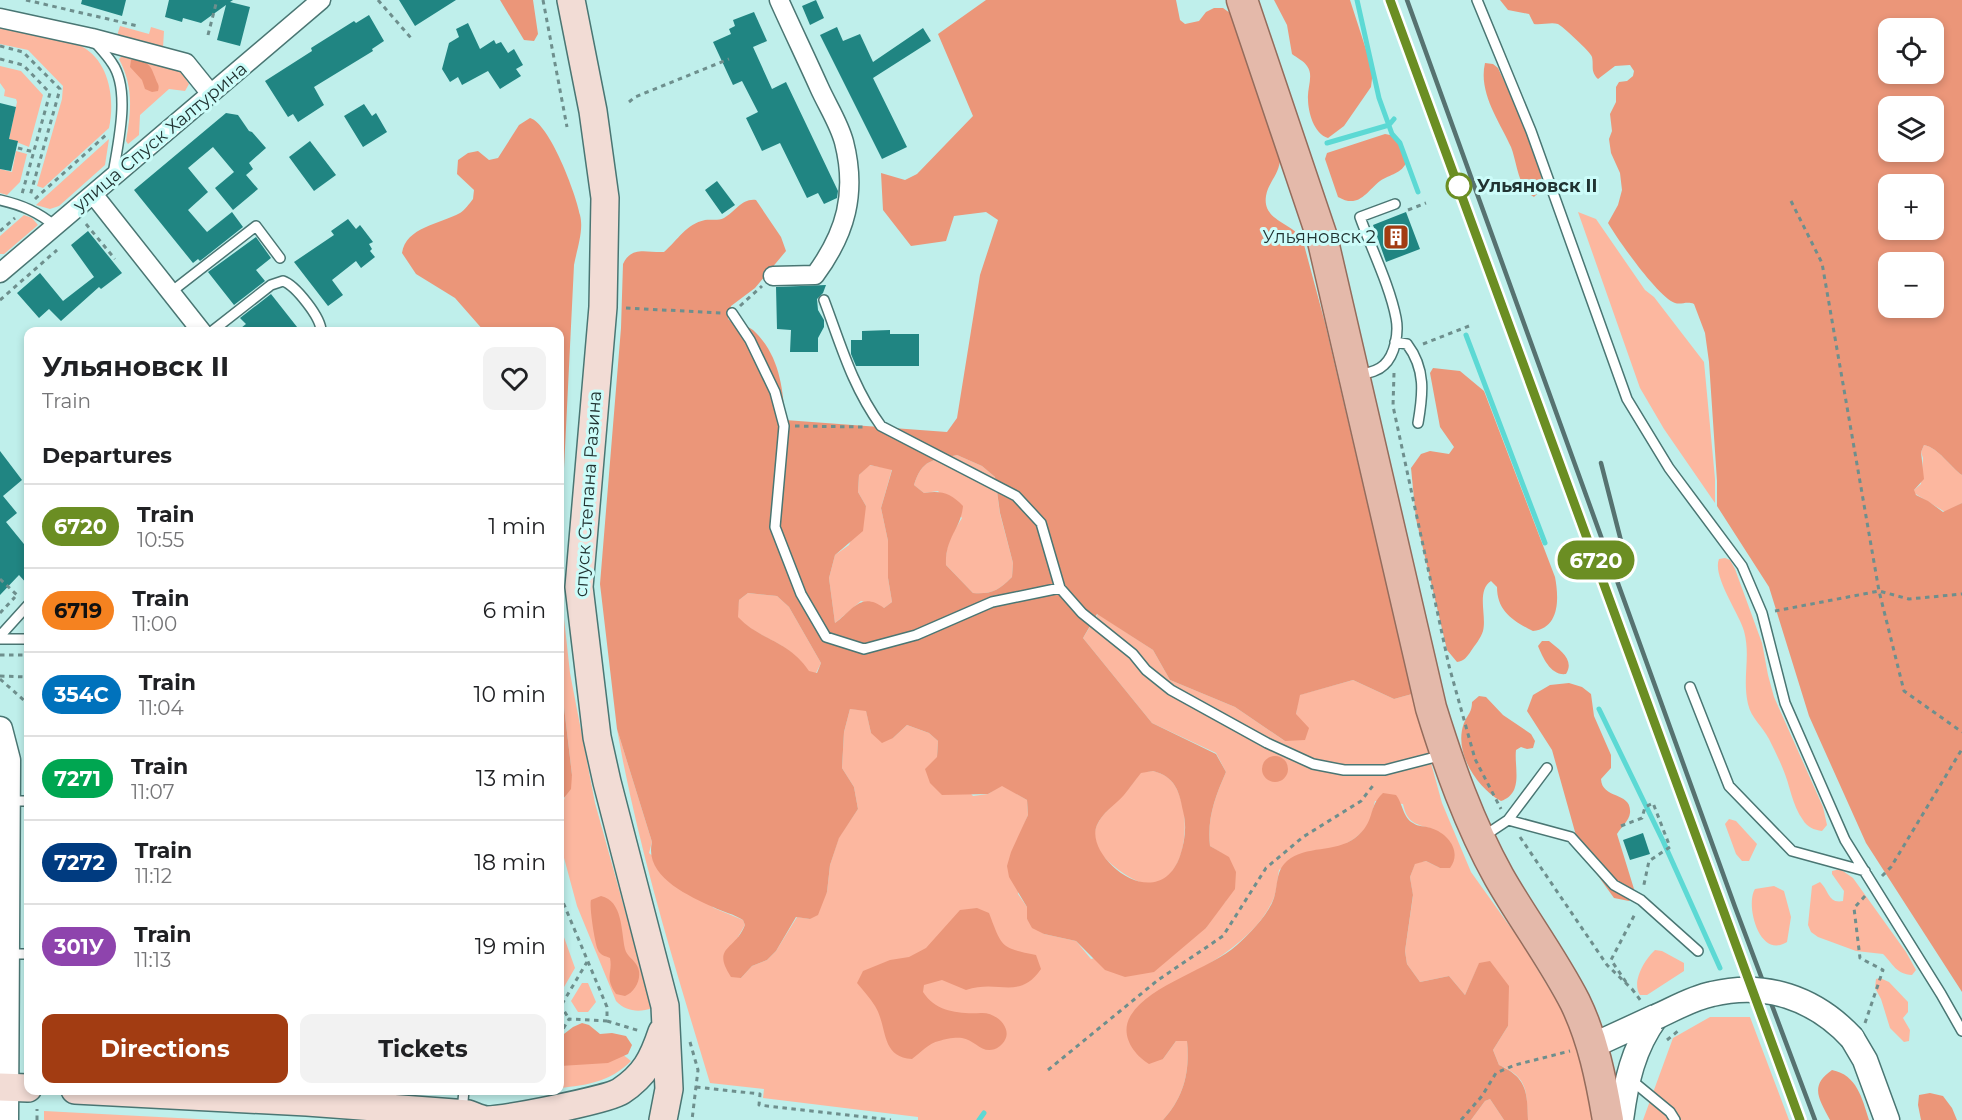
<!DOCTYPE html>
<meta charset="utf-8">
<style>
body{margin:0;font-family:Montserrat,sans-serif;background:#f2f2f2;color:#202124;height:100vh;display:flex;flex-direction:column;font-size:22px;white-space:nowrap}
*{box-sizing:border-box;margin:0}
p{font-size:20px;color:#757577}
.icon{flex:none;width:33px;height:33px;fill:none;stroke:currentColor;stroke-width:2;stroke-linecap:round;stroke-linejoin:round}
.map{position:relative;flex:1;overflow:hidden}
.sheet{position:absolute;left:24px;top:327px;width:540px;height:768px;display:flex;flex-direction:column;background:#fff;border-radius:12px;box-shadow:0 3px 9px #0003}
.sheet>*{flex:none}
.badge{padding:0 12px;border-radius:20px;font-size:21px;line-height:39px}
.tools{position:absolute;left:1878px;top:18px;display:grid;gap:12px}
.tools a{display:grid;place-items:center;width:66px;height:66px;border-radius:12px;background:#fff;box-shadow:0 3px 9px #0003;font-size:30px}
.map>.badge{position:absolute;translate:-50% -50%;box-shadow:0 0 0 3px #fff}
h2{padding:0 18px;font-size:22px;line-height:54px}
.round{display:grid;place-items:center;flex:none;width:63px;height:63px;border-radius:12px;background:#f2f2f2}
.overview{display:flex;align-items:center;justify-content:space-between;height:102px;padding:0 18px}
h1{font-size:28px;font-weight:700;line-height:45px}
.primary-button{display:flex;gap:12px;margin-top:auto;padding:12px 18px}
.primary-button a{flex:1;height:69px;border-radius:12px;background:#a23c12;color:#fff;font-size:24px;font-weight:700;line-height:69px;text-align:center}
.primary-button a+a{background:#f2f2f2;color:#202124}
ul{padding:0;list-style:none}
li{display:flex;align-items:center;gap:18px;height:84px;padding:0 18px;border-top:2px solid #e0e0e0}
li div{flex:1}
li b{display:block;font-size:22px}
li em{font-style:normal}
li .badge{min-width:66px;font-weight:700;text-align:center}
.map>svg:first-child{display:block}
.green{fill:#fcb79f}
.forest{fill:#eb9679;fill-rule:evenodd}
.lines{fill:none;stroke-linecap:round;stroke-linejoin:round}
.stream{stroke:#5cd9d4;stroke-width:5}
.building{fill:#208582}
.service-casing{stroke:#4a7673;stroke-width:12}
.minor-casing{stroke:#4a7673;stroke-width:21}
.tertiary-casing{stroke:#4a7673;stroke-width:27}
.secondary-casing{stroke:#4a7673;stroke-width:30}
.primary-casing{stroke:#946c5c;stroke-width:33}
.path{stroke:#6e8f8d;stroke-width:3;stroke-dasharray:4.5 4.5;stroke-linecap:butt}
.service{stroke:#fff;stroke-width:9}
.minor{stroke:#fff;stroke-width:18}
.tertiary{stroke:#fff;stroke-width:24}
.secondary{stroke:#f2dcd5;stroke-width:27}
.primary{stroke:#e4b9aa;stroke-width:30}
.rail{stroke:#567270;stroke-width:4.5}
.tertiary-bridge-casing{stroke:#4a7673;stroke-width:27;stroke-linecap:butt}
.tertiary-bridge{stroke:#fff;stroke-width:24}
.line-casing{stroke:#fff;stroke-width:14}
.line{stroke:#6b8e23;stroke-width:9}
.stop-dot{fill:#fff;stroke:#6b8e23;stroke-width:3}
.labels{text-anchor:middle;dominant-baseline:central;stroke-width:6;stroke-linejoin:round;paint-order:stroke}
.street-label{font-size:18px;fill:#213332;stroke:#ccfcf9}
.stop-label{font-size:18px;font-weight:bold;fill:#213332;stroke:#ccfcf9;text-anchor:start}
.poi-label{font-size:18px;fill:#213332;stroke:#ccfcf9;text-anchor:end}
</style>
<div class="map">
<svg width="1962" height="1120" viewBox="0 0 1962 1120">
<rect width="100%" height="100%" fill="#bfefeb"/>
<path class="green" d="M120 26 149 34 151 27 164 31 163 48 117 36Z
M0 27C24 32 60 35 81 46 110 61 115 100 109 128L43 188 37 186 62 99 63 86 28 50 0 44Z
M123 55 180 70 189 84 185 91 169 89 140 115 139 135 128 144 126 141C131 111 134 87 119 59Z
M0 66 21 71 43 95 29 147 9 139 17 102 16 99 4 96 5 90 0 83Z
M109 139 105 165 59 206 50 209 36 205Z
M16 151 27 154 20 182 7 195 0 193V169L12 172Z
M1578 212 1596 219 1645 290 1654 297 1704 362 1715 479V503L1664 429 1640 388Z
M24 215 32 218 38 225 4 254H0V236Z
M1924 445C1939 448 1950 467 1962 475V503L1945 512 1914 493V490L1921 484 1923 458 1921 452Z
M957 455 982 466 995 477 1000 514 1013 563 1012 577C998 591 992 594 973 593L946 565C945 545 952 534 962 518L938 491 924 493 914 485C922 459 933 460 957 455Z
M869 465 892 469 881 508 888 541V578L892 602 884 608 861 601 835 623 829 578 835 555 849 545 866 506 858 492 859 475Z
M1725 558 1730 560 1735 569 1762 643 1768 675 1774 697 1823 807 1827 825 1822 831C1814 830 1807 827 1803 820 1792 805 1790 785 1783 769 1779 759 1774 749 1769 739 1763 727 1751 718 1748 704 1742 677 1751 657 1744 631 1739 613 1712 576 1719 559Z
M560 582 570 673 595 803 652 1008C639 1013 625 1011 616 1001L577 906 560 843V803L564 800 572 775 560 673Z
M748 593 777 596 789 607 821 663 816 673 809 672C788 640 761 641 737 617L739 600Z
M1098 614 1153 650 1170 680 1235 707 1285 741 1296 714 1299 695 1353 680 1394 699 1412 694 1442 803 1471 872 1521 942 1569 1022 1585 1064 1592 1120H1528C1526 1091 1529 1078 1499 1065L1493 1050 1508 1026 1479 964 1465 995 1449 976 1420 982 1407 964 1405 951 1413 896 1410 877 1415 863 1426 861 1440 868 1433 829C1415 824 1407 823 1403 804L1375 801 1369 826 1355 838 1341 847 1302 854 1279 870C1277 880 1277 893 1272 902 1250 949 1185 976 1142 1003L1163 1059 1176 1041H1187C1190 1072 1184 1097 1163 1120H918V1117L763 1098 764 1089 710 1083C675 967 638 849 617 729L652 842 649 853 714 908 743 920 745 925 738 937 741 978 752 966 767 960 776 951 797 917 810 919 827 892 830 865 839 837 858 809 854 787 842 768 844 732 850 709 866 710 871 733 893 738 907 725 929 733 938 741 937 757 973 796 988 794 1002 785 1027 800 1028 815 1022 830 1018 894 1027 907V919L1044 934 1076 941 1091 959 1206 928 1214 914 1226 901 1229 858 1210 846C1207 818 1215 797 1226 772L1216 753 1152 723 1083 638Z
M1153 771C1173 776 1178 788 1183 807 1188 831 1184 878 1152 884 1137 886 1108 864 1099 851 1094 845 1093 833 1097 825 1102 813 1115 804 1124 794 1130 787 1135 780 1141 772Z
M1729 819 1736 821 1757 844 1749 861H1742L1736 854 1725 824Z
M1840 869 1853 878 1906 952 1916 970 1912 975C1896 974 1893 964 1883 954L1856 951 1818 937 1811 932 1808 925 1812 886 1820 882C1829 890 1828 904 1843 901L1844 891 1832 874V871Z
M1774 886 1784 891 1791 917 1787 942C1759 960 1745 904 1755 889Z
M560 926 575 968 560 994Z
M1655 950 1662 951 1684 963V971L1647 995H1640C1631 982 1645 959 1655 950Z
M1880 978 1889 982 1908 1002V1012L1903 1018 1910 1030 1909 1041 1904 1042 1890 1028 1881 999 1875 988 1876 979Z
M582 983H588L596 1002 588 1012H578L571 1001Z
M1710 1017H1750L1789 1120H1643L1673 1038Z
M588 1027 631 1061C610 1082 587 1085 560 1088V1043Z
M1490 1099 1504 1120H1471L1485 1101Z
M44 1111 216 1120H44Z"/>
<path class="forest" d="M500 0H533L538 34 534 41 524 40Z
M986 0H1176L1180 20 1185 24 1199 21 1206 12 1214 8H1223L1230 13 1243 44 1280 161C1278 176 1268 183 1266 196 1262 222 1294 222 1303 241L1325 323 1412 694 1394 699 1353 680 1300 695 1296 714 1309 728 1305 740 1285 741 1235 707 1170 680 1153 650 1097 614 1083 638 1152 723 1216 754 1226 772C1215 797 1207 818 1210 846L1229 857 1236 872 1235 889 1206 928 1154 972 1125 977 1105 970 1076 941 1044 934 1032 928 1027 919V907L1009 877 1007 866 1011 852 1028 815 1027 800 1002 786 988 794 942 795 930 783 925 769 937 757 938 741 929 733 907 725 893 738 882 743 871 733 866 711 850 709 844 732 842 768 854 787 858 809 839 838 830 865 827 892 818 915 810 919 796 917 776 951 767 960 752 966 741 978 731 977C711 946 735 951 745 925L743 920C734 914 723 912 713 907 687 895 644 876 652 842L617 729 600 584 621 328 623 264C632 245 647 253 664 252 678 240 686 224 705 220 711 219 718 221 724 218 735 212 742 198 756 200L781 237 786 251 755 288 731 306 728 319C735 326 745 324 753 330 779 354 783 387 785 420L947 432 957 418 980 275 998 220 986 212 954 216 946 241 911 246 883 210 881 173 905 180 917 174 973 116 938 34ZM957 455 982 466 995 477 1000 513 1013 563 1012 577C998 591 992 594 973 593L946 565C945 537 961 529 963 506 951 493 941 490 924 493L914 485C922 459 933 460 957 455ZM870 465 892 470 881 508 888 541V578L892 602 884 608C861 591 853 610 835 623L829 578 835 555 863 531 866 506 858 492 859 475ZM748 593 777 596 789 607 821 663 817 673 809 671C788 640 761 641 738 617L739 600ZM1153 771C1175 777 1179 790 1183 811 1187 826 1185 841 1180 856 1158 918 1083 856 1097 825 1102 813 1115 805 1124 795 1130 788 1135 780 1141 773Z
M1274 0H1350L1373 71 1371 87 1344 126 1328 138C1314 134 1308 112 1308 99 1307 88 1314 75 1307 66 1304 61 1297 58 1292 54L1287 25Z
M1500 0H1962V475C1950 467 1939 448 1924 445L1921 452 1924 479 1914 490 1916 495 1928 501 1943 512 1962 503V992L1866 843 1809 716 1769 587 1717 506V481L1709 362 1705 333 1694 304C1687 301 1681 305 1675 303 1658 297 1618 240 1608 223L1618 205 1622 190 1620 173 1611 153 1609 139 1612 131 1610 114 1616 102V87L1619 82 1627 81 1633 76 1634 71 1630 65 1615 66 1598 79C1590 71 1594 66 1592 57 1591 52 1562 26 1558 24 1551 22 1542 25 1534 24L1529 14 1508 10ZM1888 28H1934V74H1888ZM1888 106H1934V152H1888ZM1888 184H1934V230H1888ZM1888 262H1934V308H1888Z
M134 59C149 63 150 64 155 77 157 84 160 84 158 91L152 92 145 89 142 80 130 67 131 60Z
M1485 63 1493 64 1498 68C1514 103 1542 150 1542 189L1534 197C1518 189 1517 162 1511 147 1500 122 1478 93 1485 63Z
M530 118C550 124 576 194 580 215 584 230 577 249 574 265L560 550V332L484 331 455 298 416 274 402 253C406 227 440 224 460 213 465 210 469 204 473 199L474 190 457 174 458 160 468 153 478 151 489 160 498 158 519 125Z
M1385 134C1401 136 1404 147 1407 161 1402 174 1390 174 1380 181 1366 192 1359 209 1338 197L1325 159 1327 153Z
M1433 368 1460 371 1484 391 1555 577C1559 598 1560 628 1533 631 1513 621 1497 611 1497 587L1491 581C1476 591 1487 616 1483 631 1481 638 1475 645 1471 651 1467 657 1464 661 1457 662L1447 650 1416 519 1411 468 1421 454 1430 451 1449 454 1454 447 1440 427 1430 373Z
M1542 641H1549C1560 650 1575 660 1566 674 1551 676 1543 658 1538 646Z
M560 673 572 775 571 789 560 803Z
M1569 683 1582 687 1591 694 1594 716 1611 755V768L1601 779C1602 800 1632 791 1630 813 1629 821 1621 827 1617 834L1634 889V896L1629 901 1614 898 1591 866 1577 839 1552 750 1527 711 1533 695 1550 685Z
M1479 696 1486 697 1503 715 1531 734 1535 741 1533 748 1527 749 1521 747 1516 750C1514 768 1524 793 1501 801 1477 788 1453 752 1464 723 1468 714 1472 712 1472 702Z
M1262 769a13 13 0 1 1 26 0a13 13 0 1 1-26 0Z
M1383 793 1396 795C1403 804 1403 818 1413 823 1418 827 1426 826 1431 828 1449 834 1462 852 1450 868H1440L1426 861 1415 864 1410 877 1413 895 1405 951 1407 964 1420 982 1449 976 1465 995 1479 963 1490 961 1509 986 1508 1026 1493 1050 1499 1065C1527 1078 1527 1091 1528 1120H1504L1490 1099 1485 1101 1471 1120H1163C1184 1097 1190 1072 1187 1041H1176L1163 1059 1149 1064C1133 1054 1119 1034 1131 1015 1151 984 1210 969 1237 945 1250 933 1264 919 1272 903 1279 889 1274 872 1287 861 1306 845 1335 853 1355 838 1376 822 1367 808 1383 793Z
M601 896C623 901 621 931 625 949 627 956 632 958 636 964 644 975 636 992 625 996L616 994C604 977 613 973 610 958 605 956 600 955 598 950 595 944 589 906 591 900Z
M977 908 989 913C1002 947 1000 948 1036 955L1041 969C1019 1001 999 979 966 990L942 980 924 985 923 992C936 1012 959 1014 981 1013 998 1012 1017 1032 1000 1046 984 1058 976 1040 962 1038 955 1037 945 1039 939 1041 929 1043 920 1053 912 1059 880 1057 888 1027 875 1006 870 998 863 990 857 983L863 971 890 960 909 957 926 948 960 910Z
M582 1023 589 1025 600 1034 612 1033 626 1036 632 1045 628 1054 608 1063 560 1066V1037L573 1027Z
M1832 1070C1857 1075 1862 1098 1869 1120H1830C1819 1099 1809 1086 1832 1070Z
M1930 1093 1943 1096 1952 1108 1957 1120H1921L1918 1105 1919 1095Z"/>
<g class="lines">
<path class="stream" d="M1357 0 1379 98 1392 134 1400 143 1418 192
M1327 143 1389 125 1394 119
M1466 335 1545 543
M1599 709 1663 841 1720 968
M979 1120 984 1113"/>
</g>
<path class="building" d="M82 0H126L122 16 81 4Z
M169 0H233L230 2 250 7 240 46 217 40 226 5 201 23 183 18 182 22 165 17Z
M399 0H456L415 26Z
M816 0 824 18 810 25 802 6Z
M754 12 767 41 753 47 772 89 786 82 838 191 837 198 824 204 818 193 807 198 780 143 762 151 746 118 758 112 742 81 733 85 713 42 731 34 729 29 735 26 733 20Z
M369 15 384 41 372 49 373 51 314 87 324 105 298 122 293 114 288 117 265 81 312 51 311 48 354 21 356 23Z
M468 23 480 49 494 40 496 44 501 42 508 53 514 49 523 65 516 69 521 76 500 89 488 71 462 85 458 77 450 82 442 69 449 43 459 37 456 29Z
M837 27 843 41 860 34 873 62 923 28 931 41 873 78 907 147 882 159 820 35Z
M0 103 16 107 9 139 18 141 11 171 0 169Z
M364 104 372 116 376 113 387 132 363 147 344 116Z
M226 113 238 115 249 131 252 132 266 148 249 163 253 169 246 175 258 189 233 210 215 188 234 172 213 147 188 168 208 192 188 210 207 232 232 212 243 227 200 261 198 259 193 263 134 190Z
M310 141 336 175 314 191 289 157Z
M717 181 735 205 722 214 705 190Z
M1406 212 1420 249 1386 262 1373 225Z
M348 219 356 229 360 225 373 242 369 244 372 249 370 251 375 257 361 268 356 261 332 280 343 295 328 306 294 262 334 235 331 231Z
M88 231 122 273 101 289 99 287 61 321 49 309 39 318 17 293 40 273 63 301 94 277 71 245Z
M256 237 271 258 256 270 265 281 234 305 208 272Z
M826 285 823 293 817 299 818 310 824 320V327L818 338V352H790L791 330 777 329 776 287Z
M271 294 301 332H236L246 324 240 318Z
M890 330V334H919V366H856L851 354V340H862V331Z
M0 451 22 480 3 496 17 513 6 522 28 549V585L19 575 0 595Z
M1643 833 1650 854 1630 860 1623 840Z"/>
<g class="lines">
<defs>
<path id="service" d="M1477 0 1531 131 1627 399 1669 468 1742 566 1762 613 1785 703 1845 840 1941 994 1962 1031
M94 41C100 48 107 55 112 63 131 90 118 143 113 174
M0 200C22 205 38 212 55 226
M171 292 256 226 280 258
M824 300C841 345 852 386 881 426L1016 496 1041 523 1060 588 1082 613 1133 654 1146 670 1171 690 1267 743 1313 764 1344 770H1385L1443 755
M732 313 750 340 775 392 784 426 775 527 801 594 826 637 864 649 916 635 992 602 1060 588
M211 332 271 285 283 281C295 285 322 318 321 332
M1395 342 1407 344C1426 369 1423 394 1418 423
M1358 375C1367 373 1377 372 1384 365 1395 355 1399 333 1396 318 1390 286 1371 248 1360 217L1395 204
M0 636 28 605
M0 639H28
M1690 687 1729 786 1792 851 1865 871
M10 801H28
M1508 820 1571 837 1614 885 1641 900 1698 951
M1484 836 1508 820 1547 768
M7 954H28
M1630 1079 1670 1112 1675 1120
M462 1112 464 1090"/>
<path id="minor" d="M0 18 92 38 186 63 211 94
M93 194 202 332
M0 273 321 0
M773 276 815 275C846 233 857 193 844 142 839 123 827 105 819 87 806 58 792 29 779 0"/>
<path id="tertiary" d="M0 729 8 760 6 1120
M1852 1038 1865 1060 1887 1120
M1592 1046 1655 1017
M1621 1120C1626 1082 1633 1048 1656 1017"/>
<path id="secondary" d="M571 0 593 111 605 198 603 307 579 587 597 737 607 782 665 1006 669 1089 663 1120
M0 1087 28 1088
M75 1090 307 1102 468 1114C474 1116 480 1119 486 1120 504 1120 608 1100 621 1091 645 1075 653 1059 662 1032"/>
<path id="primary" d="M1242 0 1322 237 1431 708C1449 766 1469 823 1499 877 1523 919 1553 959 1575 1002 1593 1039 1601 1079 1608 1120"/>
</defs>
<use href="#service" class="service-casing"/>
<use href="#minor" class="minor-casing"/>
<use href="#tertiary" class="tertiary-casing"/>
<use href="#secondary" class="secondary-casing"/>
<use href="#primary" class="primary-casing"/>
<path class="path" d="M26 0 138 26
M378 0 411 38
M543 0 567 127
M208 35 217 0
M0 46 23 52 60 89 30 196
M0 59 23 65 50 93 22 194
M629 102 635 97 729 59
M18 148 34 152
M35 199 106 135
M1791 201 1822 263 1879 591 1904 691 1962 732
M1408 210 1426 203
M86 224 115 259
M0 231 15 218
M0 300 57 250
M740 306 762 286
M626 308 721 313
M1423 344 1469 326
M1394 373 1393 406 1449 666 1475 759 1501 809
M795 426 866 427
M0 579 18 596
M1775 611 1879 591 1909 599 1962 594
M0 613 15 597
M0 655H28
M0 676 28 677
M0 679 28 704
M27 703 28 652
M1621 826 1642 818 1645 807 1653 803 1670 847 1649 861 1643 889
M1520 837 1607 965 1632 989
M1882 876 1891 867 1962 749
M560 895 607 1007V1021L569 1019 560 1034
M1626 982 1611 960 1636 912
M1632 989 1641 1001
M560 1004 569 1019
M562 1004 587 962
M607 1021 640 1031
M1865 1023 1883 970 1860 958 1854 908 1866 895
M1667 1040 1678 1031
M690 1042 698 1070 692 1120
M1048 1070 1158 980 1223 936 1266 868 1303 837 1361 801 1375 783
M696 1087 760 1094 759 1105 891 1120
M37 1120V1109
M1461 1120 1482 1096 1496 1073 1515 1065 1570 1051"/>
<use href="#service" class="service"/>
<use href="#minor" class="minor"/>
<use href="#tertiary" class="tertiary"/>
<use href="#secondary" class="secondary"/>
<use href="#primary" class="primary"/>
<path class="rail" d="M1390 0 1800 1120
M1407 0 1735 907 1815 1120
M1601 463 1629 572"/>
<defs>
<path id="tertiary-bridge" d="M1656 1017C1674 1009 1692 998 1712 994 1765 981 1815 998 1852 1038"/>
</defs>
<use href="#tertiary-bridge" class="tertiary-bridge-casing"/>
<use href="#tertiary-bridge" class="tertiary-bridge"/>
</g>
<g class="lines">
<defs>
<path id="line" d="M1390 0 1800 1120"/>
</defs>
<use href="#line" class="line-casing"/>
<use href="#line" class="line"/>
</g>
<defs>
<symbol id="building-square" viewBox="-11 -11 22 22"><rect x="-9" y="-9" width="18" height="18" rx="4" fill="#a23c12" stroke="#ccfcf9"/><path d="M-4-6H4V6H1V3H-1V6H-4ZM-2.5-4.3h1.7v1.8h-1.7ZM.8-4.3h1.7v1.8H.8ZM-2.5-1h1.7V.8h-1.7ZM.8-1h1.7V.8H.8Z" fill="#fff"/></symbol>
</defs>
<g fill-rule="evenodd">
<use href="#building-square" x="1381" y="222" width="30" height="30"/>
</g>
<circle class="stop-dot" cx="1459" cy="186" r="12"/>
<g class="labels">
<g class="street-label">
<text transform="translate(160 137) rotate(-40)">улица Спуск Халтурина</text>
<text transform="translate(588 494) rotate(-86)">спуск Степана Разина</text>
</g>
<g class="stop-label">
<text x="1477" y="186">Ульяновск II</text>
</g>
<g class="poi-label">
<text x="1376" y="237">Ульяновск 2</text>
</g>
</g>
</svg>
<div class="tools">
<a><svg class="icon" aria-label="locate" viewBox="0 0 24 24"><circle cx="12" cy="12" r="6"/><path d="M12 2v4M12 18v4M2 12h4M18 12h4"/></svg></a>
<a><svg class="icon" aria-label="layers" viewBox="0 0 24 24"><path d="M12 4l9 5-9 5-9-5zM3 14l9 5 9-5"/></svg></a>
<a>+</a>
<a>−</a>
</div>
<b class="badge" style="left:1596px;top:560px;background:#6b8e23;color:#fff">6720</b>
<section class="sheet">
<div class="overview"><div><h1>Ульяновск II</h1><p>Train</p></div><a class="round"><svg class="icon" aria-label="heart" viewBox="0 0 24 24"><path d="M12 20l-8-8c-3-5 5-10 8-4 3-6 11-1 8 4z"/></svg></a></div>
<h2>Departures</h2>
<ul>
<li><span class="badge" style="background:#6b8e23;color:#fff">6720</span><div><b>Train</b><p>10:55</p></div><em>1 min</em></li>
<li><span class="badge" style="background:#f58220;color:#111">6719</span><div><b>Train</b><p>11:00</p></div><em>6 min</em></li>
<li><span class="badge" style="background:#0072bc;color:#fff">354С</span><div><b>Train</b><p>11:04</p></div><em>10 min</em></li>
<li><span class="badge" style="background:#00a651;color:#fff">7271</span><div><b>Train</b><p>11:07</p></div><em>13 min</em></li>
<li><span class="badge" style="background:#003b80;color:#fff">7272</span><div><b>Train</b><p>11:12</p></div><em>18 min</em></li>
<li><span class="badge" style="background:#8e44ad;color:#fff">301У</span><div><b>Train</b><p>11:13</p></div><em>19 min</em></li>
</ul>
<div class="primary-button"><a>Directions</a><a>Tickets</a></div>
</section>
</div>
